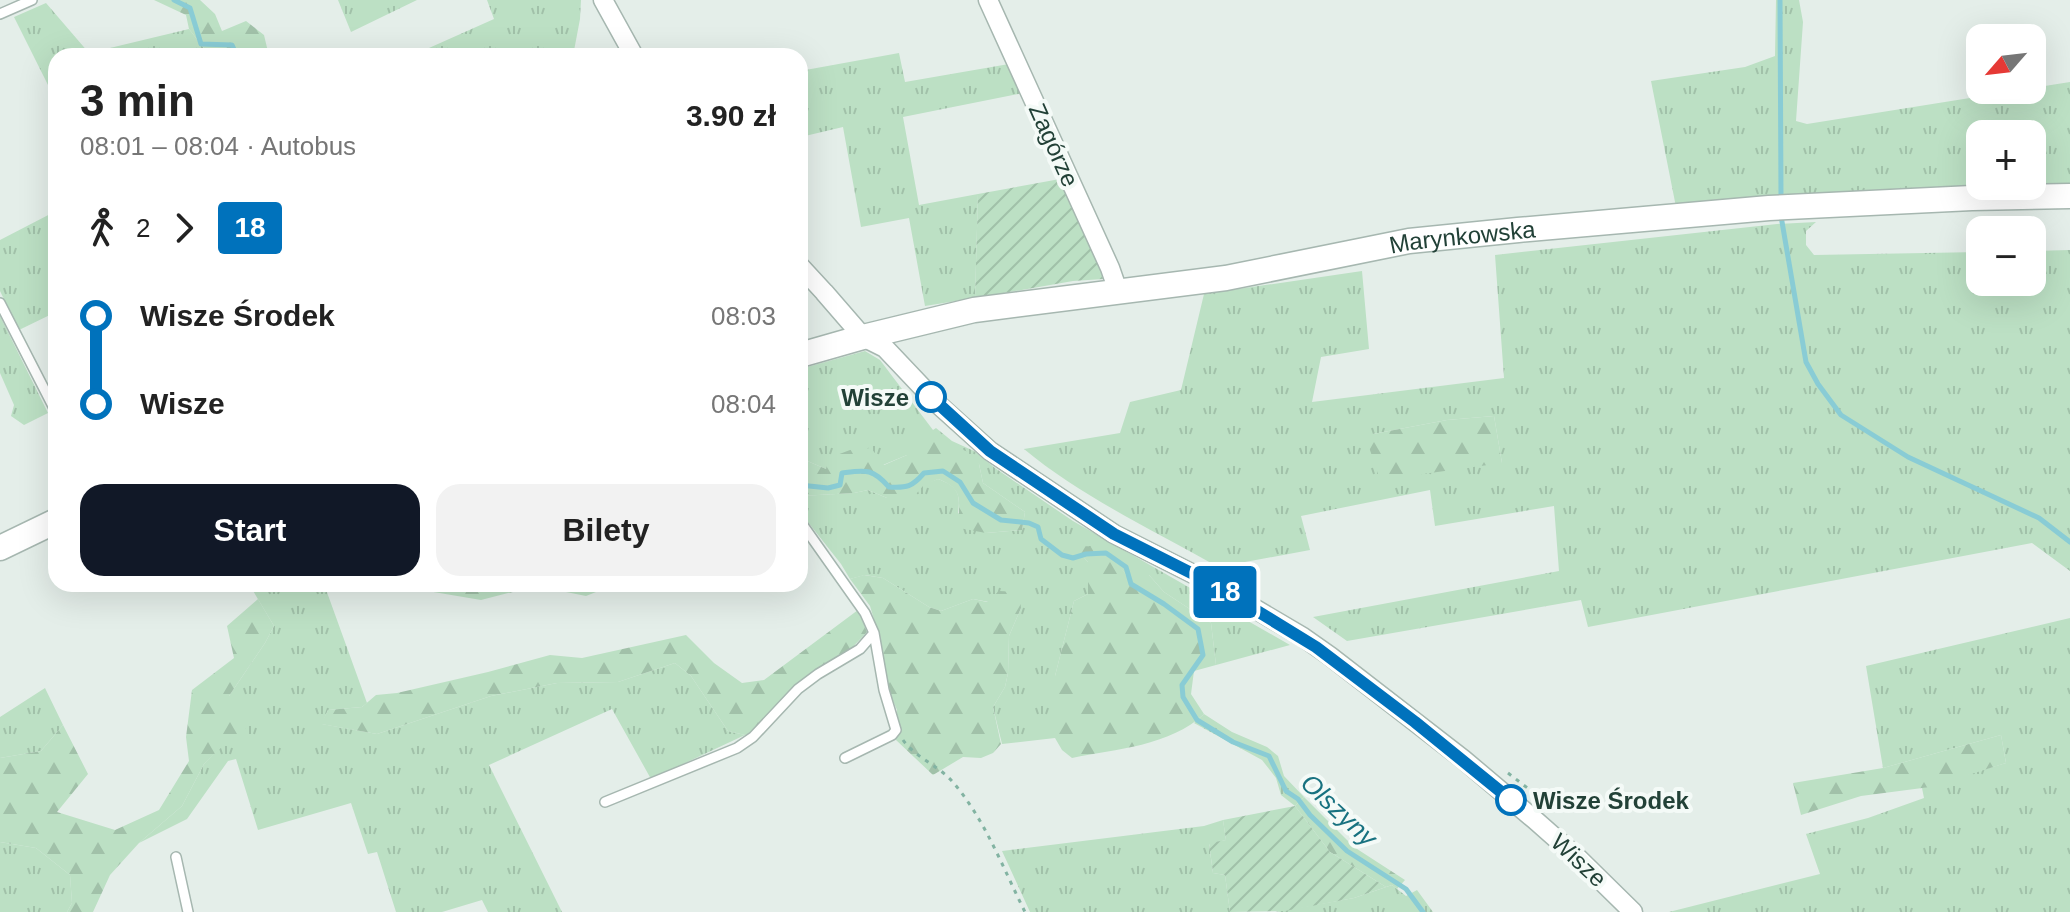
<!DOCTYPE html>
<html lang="pl">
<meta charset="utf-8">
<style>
body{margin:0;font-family:Helvetica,sans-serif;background:#f2f2f2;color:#222;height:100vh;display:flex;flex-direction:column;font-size:30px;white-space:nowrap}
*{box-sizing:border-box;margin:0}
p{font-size:26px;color:#767676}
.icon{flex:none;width:44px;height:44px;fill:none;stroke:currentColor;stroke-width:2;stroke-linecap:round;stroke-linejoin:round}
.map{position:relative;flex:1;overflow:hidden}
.panel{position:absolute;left:48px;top:48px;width:760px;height:544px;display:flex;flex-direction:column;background:#fff;border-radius:24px;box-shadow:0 8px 32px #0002}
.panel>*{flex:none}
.badge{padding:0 16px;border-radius:6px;font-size:28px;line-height:52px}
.needle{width:52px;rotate:242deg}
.buttons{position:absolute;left:1966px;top:24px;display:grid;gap:16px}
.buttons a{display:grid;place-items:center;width:80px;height:80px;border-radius:16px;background:#fff;box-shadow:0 8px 32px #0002;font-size:40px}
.map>.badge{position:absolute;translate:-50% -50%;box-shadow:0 0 0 4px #fff}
.legs{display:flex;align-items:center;gap:12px;height:88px;padding:0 32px;font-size:26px}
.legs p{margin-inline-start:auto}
.head{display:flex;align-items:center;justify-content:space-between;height:136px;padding:0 32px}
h1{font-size:44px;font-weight:700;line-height:60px}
.cta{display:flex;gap:16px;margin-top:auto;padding:16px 32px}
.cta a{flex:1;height:92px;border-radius:24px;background:#111827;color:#fff;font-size:32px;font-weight:700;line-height:92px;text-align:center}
.cta a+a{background:#f2f2f2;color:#222}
ul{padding:0 32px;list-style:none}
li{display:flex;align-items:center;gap:28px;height:88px;font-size:30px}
li i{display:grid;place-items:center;width:12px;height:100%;margin:0 10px;background:currentColor}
li i::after{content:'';width:20px;height:20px;margin:-10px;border:6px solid;border-radius:50%;background:#fff}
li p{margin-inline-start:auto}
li:first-child i{background:linear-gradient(#0000 50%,currentColor 0)}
li:last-child i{background:linear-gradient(currentColor 50%,#0000 0)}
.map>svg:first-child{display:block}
.grass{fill:url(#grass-tufts);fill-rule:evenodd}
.forest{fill:url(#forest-firs)}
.garden{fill:url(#garden-furrows)}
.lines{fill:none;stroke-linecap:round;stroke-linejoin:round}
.stream{stroke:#89ccd5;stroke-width:5}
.service-casing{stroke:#a6b7b0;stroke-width:12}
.minor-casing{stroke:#a6b7b0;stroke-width:21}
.tertiary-casing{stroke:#a6b7b0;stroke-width:27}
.path{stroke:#82b3a2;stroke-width:3;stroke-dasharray:4 6;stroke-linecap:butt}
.service{stroke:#fff;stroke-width:9}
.minor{stroke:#fff;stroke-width:18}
.tertiary{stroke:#fff;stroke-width:24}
.line-1-casing{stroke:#fff;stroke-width:18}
.line-1{stroke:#0072bc;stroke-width:12}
.stop-1-dot{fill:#fff;stroke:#0072bc;stroke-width:4}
.labels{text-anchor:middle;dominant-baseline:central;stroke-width:8;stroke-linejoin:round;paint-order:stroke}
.street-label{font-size:24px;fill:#224137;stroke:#f4faf7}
.stop-label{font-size:24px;font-weight:bold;fill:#224137;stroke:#f4faf7;text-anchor:end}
.water-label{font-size:26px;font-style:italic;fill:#187280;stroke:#f4faf7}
</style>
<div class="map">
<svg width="2070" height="912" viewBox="0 0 2070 912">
<defs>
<pattern id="grass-tufts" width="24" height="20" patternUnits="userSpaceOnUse" patternTransform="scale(2)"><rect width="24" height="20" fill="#bce0c4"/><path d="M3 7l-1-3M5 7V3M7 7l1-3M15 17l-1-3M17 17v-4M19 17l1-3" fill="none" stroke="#a1c1a9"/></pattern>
<pattern id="forest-firs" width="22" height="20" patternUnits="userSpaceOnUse" patternTransform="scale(2)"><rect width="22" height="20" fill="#bce0c4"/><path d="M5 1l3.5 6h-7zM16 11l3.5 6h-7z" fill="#a1c1a9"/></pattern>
<pattern id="garden-furrows" width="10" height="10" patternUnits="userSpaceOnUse" patternTransform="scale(2)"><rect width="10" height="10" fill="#bce0c4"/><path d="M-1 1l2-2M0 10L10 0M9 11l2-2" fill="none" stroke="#a1c1a9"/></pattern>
</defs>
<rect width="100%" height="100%" fill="#e4eee9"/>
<path class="grass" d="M338 0H417L351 32Z
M487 0H581L580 19 573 56H411L494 19Z
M1776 0H1799L1803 22 1796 121 1807 124 2020 90H2032V88L2070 82V185L2032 186V134H1980V186L1676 207 1651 81 1745 67 1775 56Z
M46 3 89 53 189 29 210 56H56V101L14 17Z
M899 53 905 82 1009 64 1023 93 903 117 919 205 978 194 975 298 925 306 909 218 861 227 843 127 805 136 800 102V71Z
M56 211V312L19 330 0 291V240Z
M1816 222 1806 231V245L1814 255 1980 252V282H2032V251L2070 250V571L2032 543 1588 627 1581 600 1347 641 1313 617 1559 571 1554 506 1435 526 1430 490 1301 516 1310 550 1218 567C1155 531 1080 496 1024 449L1120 433 1130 402 1181 390 1204 294 1362 271 1369 349 1321 357 1312 402 1504 378 1495 255 1777 224ZM1494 416 1502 463 1373 434 1447 420Z
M0 316 48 413 24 425 11 416 14 405 0 373Z
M865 351 880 360 933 430 936 428 952 441 974 451 995 468 1073 521 1290 645 1216 665 1211 623 1164 592 1149 575H1126C1116 559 1098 557 1080 553L1088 562V594L1074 601 1055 676V738L1002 744 993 707 1005 687 1008 673 1009 636 1021 608 973 599 941 611 929 607 883 578 865 575 850 579 841 564 800 512V496L854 493 868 490 887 498 938 479C957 486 961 493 958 513L986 533 1022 530 1025 512 983 483 979 464 907 455 883 465 826 469 805 460 800 455V369Z
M249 584H324L367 703 362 707 328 710 322 724 377 734 491 696 557 683 618 682 675 663 691 676 728 731 745 735 651 779 612 709 489 765 562 912H488L482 900 442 912H396L377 852 368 854 351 803 258 830 236 759 228 761 187 819 139 843 182 806 204 764 226 742 229 696 265 643 274 626Z
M2070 618V912H1669L1820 874 1806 834 1868 818 1924 798 1922 788 2006 763 2001 735 1883 768 1866 666Z
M45 688 63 725 41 751 0 758V717Z
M1204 714 1232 732 1267 747 1278 756 1284 776 1304 797 1295 806 1281 795 1276 778 1262 760 1194 723Z
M1223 820 1226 840 1209 844 1213 873 1225 875 1230 912H1030L1002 851 1204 826Z
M0 842 36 848 70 875 72 903 67 912H0Z
M1392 885 1406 896 1417 890 1433 912H1275L1354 898Z"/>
<path class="forest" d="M154 0H200L215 14 222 31 246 21 264 35 269 56H210L189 29 186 15Z
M1494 416 1502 463 1380 480 1368 444 1373 434 1447 420Z
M924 437 966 451 979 464 983 483 1025 512 1022 530 986 533 959 528C957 503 967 490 938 479L923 486 910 501 887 498 868 490 854 493 800 496V455L805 460 826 469 829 458 850 450 871 448 884 465 907 455Z
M1082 546 1103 547C1109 564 1118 561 1126 575H1149L1164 592 1211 623 1216 665 1194 671 1191 694 1204 714C1170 746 1116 749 1072 758L1062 750 1055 738V676L1074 601 1088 594V562L1080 553Z
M864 575 883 578 929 607 941 611 973 599 987 602 999 591 1019 592 1021 608 1009 636 1008 673 1005 687 993 707 1001 744 993 753 981 758 963 757 933 775 896 740 897 710 891 696 882 656 880 639 870 606 850 579Z
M386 584H616L586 596 536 586 481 600Z
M258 599 274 626 265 643 229 696 249 735 226 743 204 764 182 806 139 843 110 875 93 912H67L72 903 70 875 36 848 0 842V758L41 751 63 725 88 774 57 812 115 830 159 810 189 761 186 737 192 690 234 658 227 626Z
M858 610 867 632 848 652 753 733 745 735 728 731 691 676 675 663 618 682 557 683 491 696 377 734 321 724 328 710 362 707 376 695 397 693 488 672 550 655 582 658 686 635 714 663 742 683 764 680Z
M2001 735 2006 763 1930 787 1861 796 1801 815 1793 783 1883 768Z
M1304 797 1354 847 1405 880 1397 889 1392 885 1386 887 1330 852 1295 806Z"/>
<path class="garden" d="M1060 179 1095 254 1103 279 1073 281 975 298 978 194Z
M1295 806 1330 852 1386 887 1354 898 1285 911 1230 912 1225 875 1213 873 1209 843 1226 840 1223 820Z"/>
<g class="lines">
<path class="stream" d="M174 0 190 8 201 44 232 45 237 56
M1780 0 1781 199
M1781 216 1806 362 1818 384 1841 415 1908 457 2039 518 2070 542
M800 485 828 488 840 485 842 473C866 470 872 468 889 487 907 488 912 487 924 473L943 471 960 482 973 503 1001 520 1029 523 1038 527 1041 539 1062 555 1073 558 1086 554 1106 553 1126 567 1131 584 1164 604 1198 629 1203 655 1182 685 1183 697 1197 720 1233 742 1269 756 1286 791 1298 799 1310 815 1347 851 1406 889 1423 912"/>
<defs>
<path id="service" d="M0 14 32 0
M0 303 56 412
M800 521 865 613 874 633 884 690 896 730 892 735 845 758
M605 802 737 748 753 737 798 689 818 674 860 649 874 633
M176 857 188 912"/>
<path id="minor" d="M603 0 634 56
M988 0 1110 268 1118 291
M800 266 824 292 863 337 885 348 940 406 990 451 1114 534 1213 584 1303 637 1330 656 1463 759 1535 820 1578 858 1633 912"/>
<g id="tertiary">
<path id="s1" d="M800 355 863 337 974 310 1226 278 1409 241 1518 230 1769 208 1972 198 2070 196"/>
<path d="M0 548 56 521"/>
</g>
</defs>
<use href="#service" class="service-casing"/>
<use href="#minor" class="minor-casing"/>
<use href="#tertiary" class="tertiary-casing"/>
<path class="path" d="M903 740C915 757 937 765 951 780 984 817 1003 868 1025 912
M1508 773 1530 790 1536 796"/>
<use href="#service" class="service"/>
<use href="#minor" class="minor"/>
<use href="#tertiary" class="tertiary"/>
</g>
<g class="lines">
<defs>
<path id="line-1" d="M931 397 990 451 1114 534 1213 584 1316 647 1415 722 1511 800"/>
</defs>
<use href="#line-1" class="line-1-casing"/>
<use href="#line-1" class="line-1"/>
</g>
<g class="stop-1-dot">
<circle cx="931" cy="397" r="14"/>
<circle cx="1511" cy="800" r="14"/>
</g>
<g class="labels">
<g class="street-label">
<text transform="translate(1054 145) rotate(66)">Zagórze</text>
<text stroke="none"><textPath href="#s1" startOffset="674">Marynkowska</textPath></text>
<text transform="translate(1579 860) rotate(43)">Wisze</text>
</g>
<g class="stop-label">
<text x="909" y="397">Wisze</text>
<text x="1533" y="800" text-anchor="start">Wisze Środek</text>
</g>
<g class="water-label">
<text transform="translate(1339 810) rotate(43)">Olszyny</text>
</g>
</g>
</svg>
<div class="buttons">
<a><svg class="needle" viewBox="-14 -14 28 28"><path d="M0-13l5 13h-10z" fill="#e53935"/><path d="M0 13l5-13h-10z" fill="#767676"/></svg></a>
<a>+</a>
<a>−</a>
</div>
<b class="badge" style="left:1225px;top:592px;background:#0072bc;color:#fff">18</b>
<section class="panel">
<div class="head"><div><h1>3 min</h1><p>08:01 – 08:04 · Autobus</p></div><b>3.90 zł</b></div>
<div class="legs"><svg class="icon" aria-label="walk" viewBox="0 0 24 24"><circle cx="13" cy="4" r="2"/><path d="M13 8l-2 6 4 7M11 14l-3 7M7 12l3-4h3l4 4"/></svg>2<svg class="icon" aria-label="forward" viewBox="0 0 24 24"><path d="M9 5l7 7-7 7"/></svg><b class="badge" style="background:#0072bc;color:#fff">18</b></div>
<ul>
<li><i style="color:#0072bc"></i><b>Wisze Środek</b><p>08:03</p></li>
<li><i style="color:#0072bc"></i><b>Wisze</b><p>08:04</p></li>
</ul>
<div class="cta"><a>Start</a><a>Bilety</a></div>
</section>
</div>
